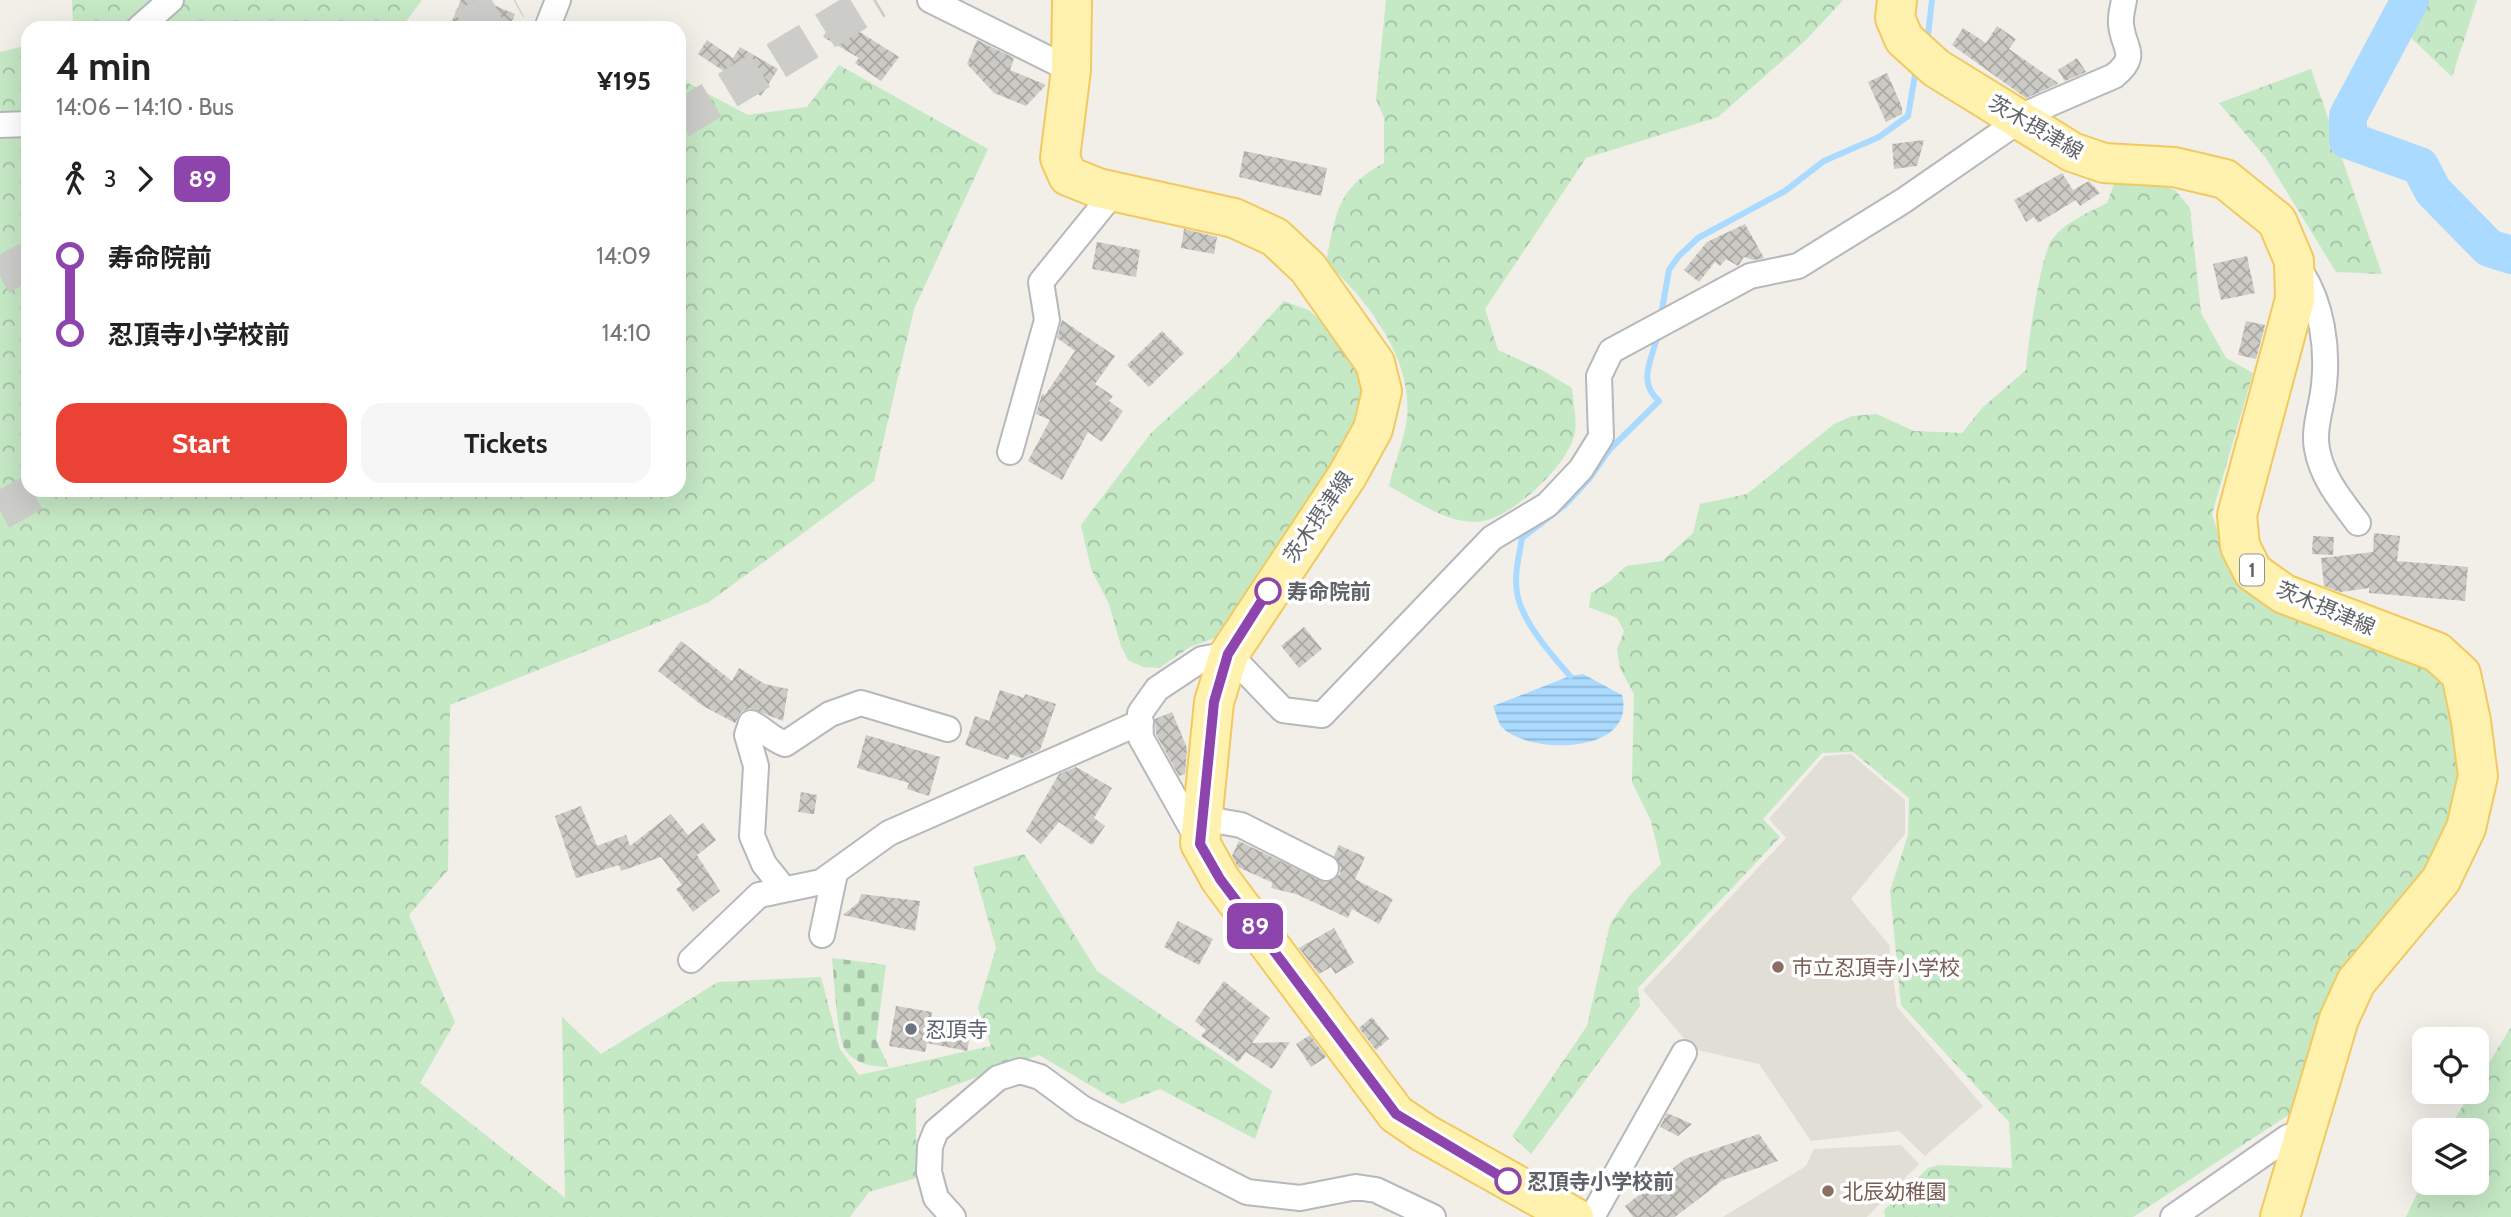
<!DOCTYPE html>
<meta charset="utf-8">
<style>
body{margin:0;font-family:Cabin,"Noto Sans JP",sans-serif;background:#f6f6f6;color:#222;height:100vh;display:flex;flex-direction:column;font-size:26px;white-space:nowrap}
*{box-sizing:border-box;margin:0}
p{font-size:23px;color:#767676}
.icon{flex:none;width:38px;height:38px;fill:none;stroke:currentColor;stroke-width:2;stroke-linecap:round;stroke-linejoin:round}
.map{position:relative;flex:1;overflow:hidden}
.side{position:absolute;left:21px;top:21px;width:665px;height:476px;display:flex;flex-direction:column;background:#fff;border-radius:21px;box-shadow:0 7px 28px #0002}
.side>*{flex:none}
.badge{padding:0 14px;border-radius:10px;font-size:24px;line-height:46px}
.tools{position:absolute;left:2412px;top:1027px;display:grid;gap:14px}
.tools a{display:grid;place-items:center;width:77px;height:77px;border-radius:14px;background:#fff;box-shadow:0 7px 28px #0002;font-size:35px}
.map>.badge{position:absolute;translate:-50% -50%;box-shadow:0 0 0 4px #fff}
.legs{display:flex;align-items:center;gap:10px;height:77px;padding:0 35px;font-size:23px}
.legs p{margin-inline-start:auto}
.headline{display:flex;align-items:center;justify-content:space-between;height:119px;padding:0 35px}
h1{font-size:38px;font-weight:700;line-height:52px}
.action{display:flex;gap:14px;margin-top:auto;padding:14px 35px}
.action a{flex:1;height:80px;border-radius:21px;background:#ea4335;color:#fff;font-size:28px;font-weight:700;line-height:80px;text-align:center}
.action a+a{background:#f6f6f6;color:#222}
ul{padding:0 35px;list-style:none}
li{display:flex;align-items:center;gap:24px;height:77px;font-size:26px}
li i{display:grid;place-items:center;width:10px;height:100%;margin:0 9px;background:currentColor}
li i::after{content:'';width:18px;height:18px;margin:-9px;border:5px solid;border-radius:50%;background:#fff}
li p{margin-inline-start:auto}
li:first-child i{background:linear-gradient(#0000 50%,currentColor 0)}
li:last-child i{background:linear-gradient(currentColor 50%,#0000 0)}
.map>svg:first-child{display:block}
.education{fill:#e1ded6}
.forest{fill:url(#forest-crowns)}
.cemetery{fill:url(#cemetery-stones)}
.water{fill:url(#water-rules)}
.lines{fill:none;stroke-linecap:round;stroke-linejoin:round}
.stream{stroke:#aadaff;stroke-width:6}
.river{stroke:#aadaff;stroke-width:38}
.building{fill:url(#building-cross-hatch)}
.highway-tunnel{stroke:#ccccc8;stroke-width:38;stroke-dasharray:38 19;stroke-linecap:butt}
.street-casing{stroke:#b5b8bc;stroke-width:28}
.primary-casing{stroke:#f2c960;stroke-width:42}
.street{stroke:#fff;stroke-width:24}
.primary{stroke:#fff2af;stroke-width:38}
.line-1-casing{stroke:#fff;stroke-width:16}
.line-1{stroke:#8e44ad;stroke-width:10}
.stop-1-dot{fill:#fff;stroke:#8e44ad;stroke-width:3.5}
.education-dot{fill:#8d6e63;stroke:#fff;stroke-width:2.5}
.worship-dot{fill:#6b7280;stroke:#fff;stroke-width:2.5}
.labels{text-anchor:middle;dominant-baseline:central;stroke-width:7;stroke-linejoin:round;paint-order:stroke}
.shield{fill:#fff;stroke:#8f9295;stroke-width:2}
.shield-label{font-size:19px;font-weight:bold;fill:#5f6368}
.street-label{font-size:21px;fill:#5f6368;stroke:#fff}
.stop-label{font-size:21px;font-weight:bold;fill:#5f6368;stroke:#fff;text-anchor:start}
.education-label{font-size:21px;fill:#785e54;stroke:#fff;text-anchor:start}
.worship-label{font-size:21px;fill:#5b616d;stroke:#fff;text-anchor:start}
</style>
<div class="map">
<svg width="2511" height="1217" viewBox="0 0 2511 1217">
<defs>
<pattern id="forest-crowns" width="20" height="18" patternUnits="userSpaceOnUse" patternTransform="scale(1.75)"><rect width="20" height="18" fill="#c5e8c5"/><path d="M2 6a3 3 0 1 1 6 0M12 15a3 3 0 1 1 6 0" fill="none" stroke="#a3c0a4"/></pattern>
<pattern id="cemetery-stones" width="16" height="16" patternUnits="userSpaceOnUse" patternTransform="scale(1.75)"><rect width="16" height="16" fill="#c5e8c5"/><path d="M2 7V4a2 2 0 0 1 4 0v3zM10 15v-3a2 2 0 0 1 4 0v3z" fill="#a3c0a4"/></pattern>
<pattern id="water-rules" width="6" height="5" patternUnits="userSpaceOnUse" patternTransform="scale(1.75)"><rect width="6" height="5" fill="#aadaff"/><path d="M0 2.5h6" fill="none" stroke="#8eb4d2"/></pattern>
<pattern id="building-cross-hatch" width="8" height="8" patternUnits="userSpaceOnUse" patternTransform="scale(1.75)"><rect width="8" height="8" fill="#cccac5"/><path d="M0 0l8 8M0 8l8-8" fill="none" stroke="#a9a8a4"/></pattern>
</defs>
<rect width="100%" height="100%" fill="#f1efe8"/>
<path class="education" d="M1851 754 1905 800V834L1851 899 1889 945 1897 1007 1983 1106 1925 1156 1899 1131 1811 1141 1759 1064 1693 1049 1643 990 1786 838 1769 819 1824 756Z
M1901 1145 1919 1164 1867 1217H1723L1806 1166 1814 1149Z"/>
<path class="forest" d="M72 0H422L401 28H73Z
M1386 0H1843L1806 40 1718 117 1586 158 1485 309 1498 350 1542 370 1572 388C1573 402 1578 423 1574 436 1567 466 1513 516 1483 521 1451 527 1415 500 1389 486 1394 464 1404 441 1407 419 1413 358 1368 301 1326 262 1337 212 1336 189 1384 163V118L1376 99Z
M2423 0H2477L2452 77 2403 30Z
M28 45V490H679V86L684 81 748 115 807 107 839 65 988 149 914 309 874 481 709 602 450 705 448 870 409 915 455 1022 420 1083 565 1198 562 1017 601 1054 718 982 821 977 840 1049 859 1075 991 1046 978 1008 996 948 973 867 1024 854 1097 971 1272 1091 1255 1139 1160 1089 1122 1104 1039 1055 916 1099V1178L869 1192 850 1217H0V52Z
M2311 69 2382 274 2336 272 2266 158 2219 103Z
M2116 179 2156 181 2176 191 2190 208 2201 313 2226 358 2253 373 2212 514 2224 550 2434 666 2451 683 2462 781 2452 824 2425 875 2343 975 2321 1009 2290 1114 2133 1217H1885L1884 1210 1928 1168 1939 1165 2012 1168 2009 1122 1901 1005 1890 891 1908 835 1909 798 1853 752 1822 753 1763 819 1780 837 1638 988 1640 1006 1531 1154 1512 1136 1587 1026 1610 924 1630 895 1661 864 1651 821 1632 782 1634 694 1620 668 1617 650 1624 631 1617 618 1589 607 1591 593 1610 581 1626 566 1662 561 1693 533 1700 504 1747 494 1834 424 1852 416 1877 414 1914 431 1962 433 1983 407 2026 370C2027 349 2041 251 2053 238 2067 221 2088 213 2107 203Z
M1284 301 1310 311 1344 343 1356 361 1363 389 1357 428 1220 636 1190 647 1159 668 1143 667 1128 660 1121 646 1109 604 1091 569 1081 525 1151 433 1229 362Z
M2511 1027V1217H2406L2424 1179V1183H2476V1130H2448L2471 1092H2476V1084Z"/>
<path class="cemetery" d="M832 958 886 965 876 1040 889 1067C873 1067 853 1064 844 1048 837 1034 834 977 832 958Z"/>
<path class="water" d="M1583 674 1622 695C1637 753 1536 755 1505 730 1498 725 1496 713 1493 706L1570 676Z"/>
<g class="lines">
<path class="stream" d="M1928 35 1932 0
M1661 315 1669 270 1678 257 1698 238 1785 191 1824 161 1879 137 1908 116 1915 75
M1570 676C1551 654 1522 622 1517 593 1514 575 1519 556 1522 538L1565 505 1589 479 1610 449 1659 401C1636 381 1653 359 1658 333"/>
<path class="river" d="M2410 0 2348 116V140L2420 166 2433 191 2489 248 2511 255"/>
</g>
<path class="building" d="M461 0H482L515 14 509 28H449Z
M835 16 899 57 881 81 855 63 859 58 823 37Z
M1997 26 2016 39 2009 49 2058 83 2056 85 2026 98 1952 45 1963 28 1986 43Z
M707 40 733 58 740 47 778 69 761 96 724 74 725 72 698 54Z
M977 40 1014 58 1010 70 1046 85 1026 106 994 93 967 64Z
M2077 58 2086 72 2065 81 2058 70Z
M1887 73 1902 107V114L1886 122 1868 82Z
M1924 140 1917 166 1894 169 1892 144Z
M1244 151 1327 168 1321 196 1239 177Z
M2062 173 2073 190 2089 181 2100 193 2080 206 2076 200 2038 223 2034 217 2026 222 2014 200Z
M1745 224 1764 258 1754 260 1744 257 1738 266 1726 259 1720 266 1715 262 1699 282 1684 270 1707 242Z
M1184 229 1217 237 1214 254 1181 248Z
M1097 242 1140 250 1136 277 1092 269Z
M2247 256 2255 293 2221 300 2213 264Z
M1062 320 1115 356 1095 384 1113 396 1109 401 1123 411 1102 442 1088 432 1062 480 1028 461 1050 420 1036 414 1042 394 1045 395 1075 351 1057 338Z
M2246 321 2265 325 2256 359 2238 355Z
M1162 331 1184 353 1149 387 1127 365Z
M2374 533 2400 536 2397 561 2468 567 2465 601 2369 593V588L2340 592 2324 586 2321 558 2373 552Z
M2313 536 2334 537 2333 555 2312 554Z
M1304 627 1322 649 1299 668 1281 646Z
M681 641 732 681 739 668 765 684 788 689 783 721 750 708 741 712 735 723 703 706 658 671Z
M1000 690 1024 698 1025 694 1056 704 1040 750 1022 758 1010 754 1008 760 965 745 975 716 989 721Z
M1172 712 1187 748 1185 774 1179 776 1156 734 1155 719Z
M866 735 940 757 929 796 907 789 909 783 857 768Z
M1076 767 1112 788 1094 818 1105 826 1092 845 1059 822 1041 844 1026 831 1059 774Z
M801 792 817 795 814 814 798 812Z
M581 806 597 846 626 835 630 846 671 814 688 835 703 823 716 840 697 855 720 891 693 912 676 889 682 885 661 857 621 871 619 865 576 878 555 816Z
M1239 841 1326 883 1340 874 1341 867 1334 856 1339 845 1365 857 1355 879 1393 899 1379 924 1352 909 1348 918 1296 894 1271 888 1273 883 1238 867 1232 856Z
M861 894 920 901 915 931 843 915 859 902Z
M1178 921 1213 939 1199 965 1164 947Z
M1334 928 1354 963 1335 974 1331 967 1319 974 1299 948Z
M1224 981 1270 1018 1252 1043 1290 1042 1272 1069 1246 1052 1238 1062 1201 1036 1206 1030 1195 1021Z
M896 1006 932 1012 930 1024 971 1031 967 1051 927 1043 925 1052 889 1046Z
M1372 1017 1389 1039 1376 1050 1359 1028Z
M1310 1035 1326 1057 1311 1067 1296 1044Z
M1667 1113 1692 1124 1678 1136 1660 1127Z
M1759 1134 1778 1161 1723 1180 1675 1217H1633L1625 1206 1685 1159Z"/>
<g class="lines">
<path class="highway-tunnel" d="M464 28 515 0
M679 120 876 0
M0 276 28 261
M0 511 38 490"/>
<defs>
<path id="street" d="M930 0 1071 70
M139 28 171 0
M547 28 558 0
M0 125 28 124
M2301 272C2322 304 2328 348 2324 385 2322 407 2313 428 2317 449 2322 478 2341 500 2358 523
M1010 452 1047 320 1041 282 1114 192
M1201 818 1241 825 1326 868
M1200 843 1141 738 1140 713 1157 689 1202 659 1229 654 1283 710 1322 715 1492 538 1547 505 1581 469 1601 437 1599 376 1611 351 1750 276 1798 266 1903 201 2033 111 2114 76C2140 55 2123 49 2121 24 2120 16 2123 7 2124 0
M784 889 764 864 752 836 756 766 747 735 751 723C764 729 771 739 785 744L830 714 861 703 948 729
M822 935 835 873
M691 960 759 895 821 882 889 833 1141 722
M953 1217 936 1198 929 1172 930 1146 936 1131 998 1078 1020 1071 1040 1077 1082 1108 1247 1192 1300 1198 1356 1187 1376 1190 1433 1217
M1592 1217 1684 1053
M2173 1217 2288 1137 2304 1138"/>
<path id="primary" d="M1072 0 1071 70 1060 158 1068 176 1098 188 1234 218 1275 237 1308 268 1375 363 1382 391 1373 429 1347 476 1229 654 1214 702 1200 843 1220 879 1396 1114 1424 1133 1574 1217
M1897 0 1895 18 1904 39 1936 68 2072 152 2104 163 2174 167 2225 179 2277 221 2294 261 2295 299 2237 515 2240 546 2253 572 2284 594 2437 652 2461 674 2471 721 2478 776 2466 828 2441 880 2356 982 2339 1019 2280 1217"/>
</defs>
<use href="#street" class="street-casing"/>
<use href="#primary" class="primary-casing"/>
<use href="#street" class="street"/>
<use href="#primary" class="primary"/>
</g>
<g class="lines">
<defs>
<path id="line-1" d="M1268 591 1228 654 1214 702 1200 844 1220 879 1396 1114 1508 1181"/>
</defs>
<use href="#line-1" class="line-1-casing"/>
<use href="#line-1" class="line-1"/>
</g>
<g class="stop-1-dot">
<circle cx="1268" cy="591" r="12"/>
<circle cx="1508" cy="1181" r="12"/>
</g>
<g class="education-dot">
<circle cx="1778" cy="967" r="7"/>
<circle cx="1828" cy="1191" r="7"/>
</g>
<circle class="worship-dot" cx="911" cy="1029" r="7"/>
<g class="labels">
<rect class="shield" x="2240" y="554.5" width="24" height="31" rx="5"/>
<g class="shield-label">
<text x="2252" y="570">1</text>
</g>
<g class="street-label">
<text transform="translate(2036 127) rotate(30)">茨木摂津線</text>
<text transform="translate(1318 517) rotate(-56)">茨木摂津線</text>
<text transform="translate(2326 608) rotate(23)">茨木摂津線</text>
</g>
<g class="stop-label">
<text x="1287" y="591">寿命院前</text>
<text x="1527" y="1181">忍頂寺小学校前</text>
</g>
<g class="education-label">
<text x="1792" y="967">市立忍頂寺小学校</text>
<text x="1842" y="1191">北辰幼稚園</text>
</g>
<g class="worship-label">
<text x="925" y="1029">忍頂寺</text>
</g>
</g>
</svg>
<div class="tools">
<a><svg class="icon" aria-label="locate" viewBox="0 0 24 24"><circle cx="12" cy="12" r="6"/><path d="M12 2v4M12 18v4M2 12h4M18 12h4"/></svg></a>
<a><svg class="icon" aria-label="layers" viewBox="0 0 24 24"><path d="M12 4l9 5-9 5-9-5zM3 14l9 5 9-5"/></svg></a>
</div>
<b class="badge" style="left:1255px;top:926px;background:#8e44ad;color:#fff">89</b>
<section class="side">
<div class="headline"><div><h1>4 min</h1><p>14:06 – 14:10 · Bus</p></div><b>¥195</b></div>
<div class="legs"><svg class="icon" aria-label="walk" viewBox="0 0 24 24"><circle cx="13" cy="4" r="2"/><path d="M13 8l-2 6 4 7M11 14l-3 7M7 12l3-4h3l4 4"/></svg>3<svg class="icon" aria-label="forward" viewBox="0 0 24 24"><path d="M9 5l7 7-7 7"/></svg><b class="badge" style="background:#8e44ad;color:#fff">89</b></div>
<ul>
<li><i style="color:#8e44ad"></i><b>寿命院前</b><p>14:09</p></li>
<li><i style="color:#8e44ad"></i><b>忍頂寺小学校前</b><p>14:10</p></li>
</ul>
<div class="action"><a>Start</a><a>Tickets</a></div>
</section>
</div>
